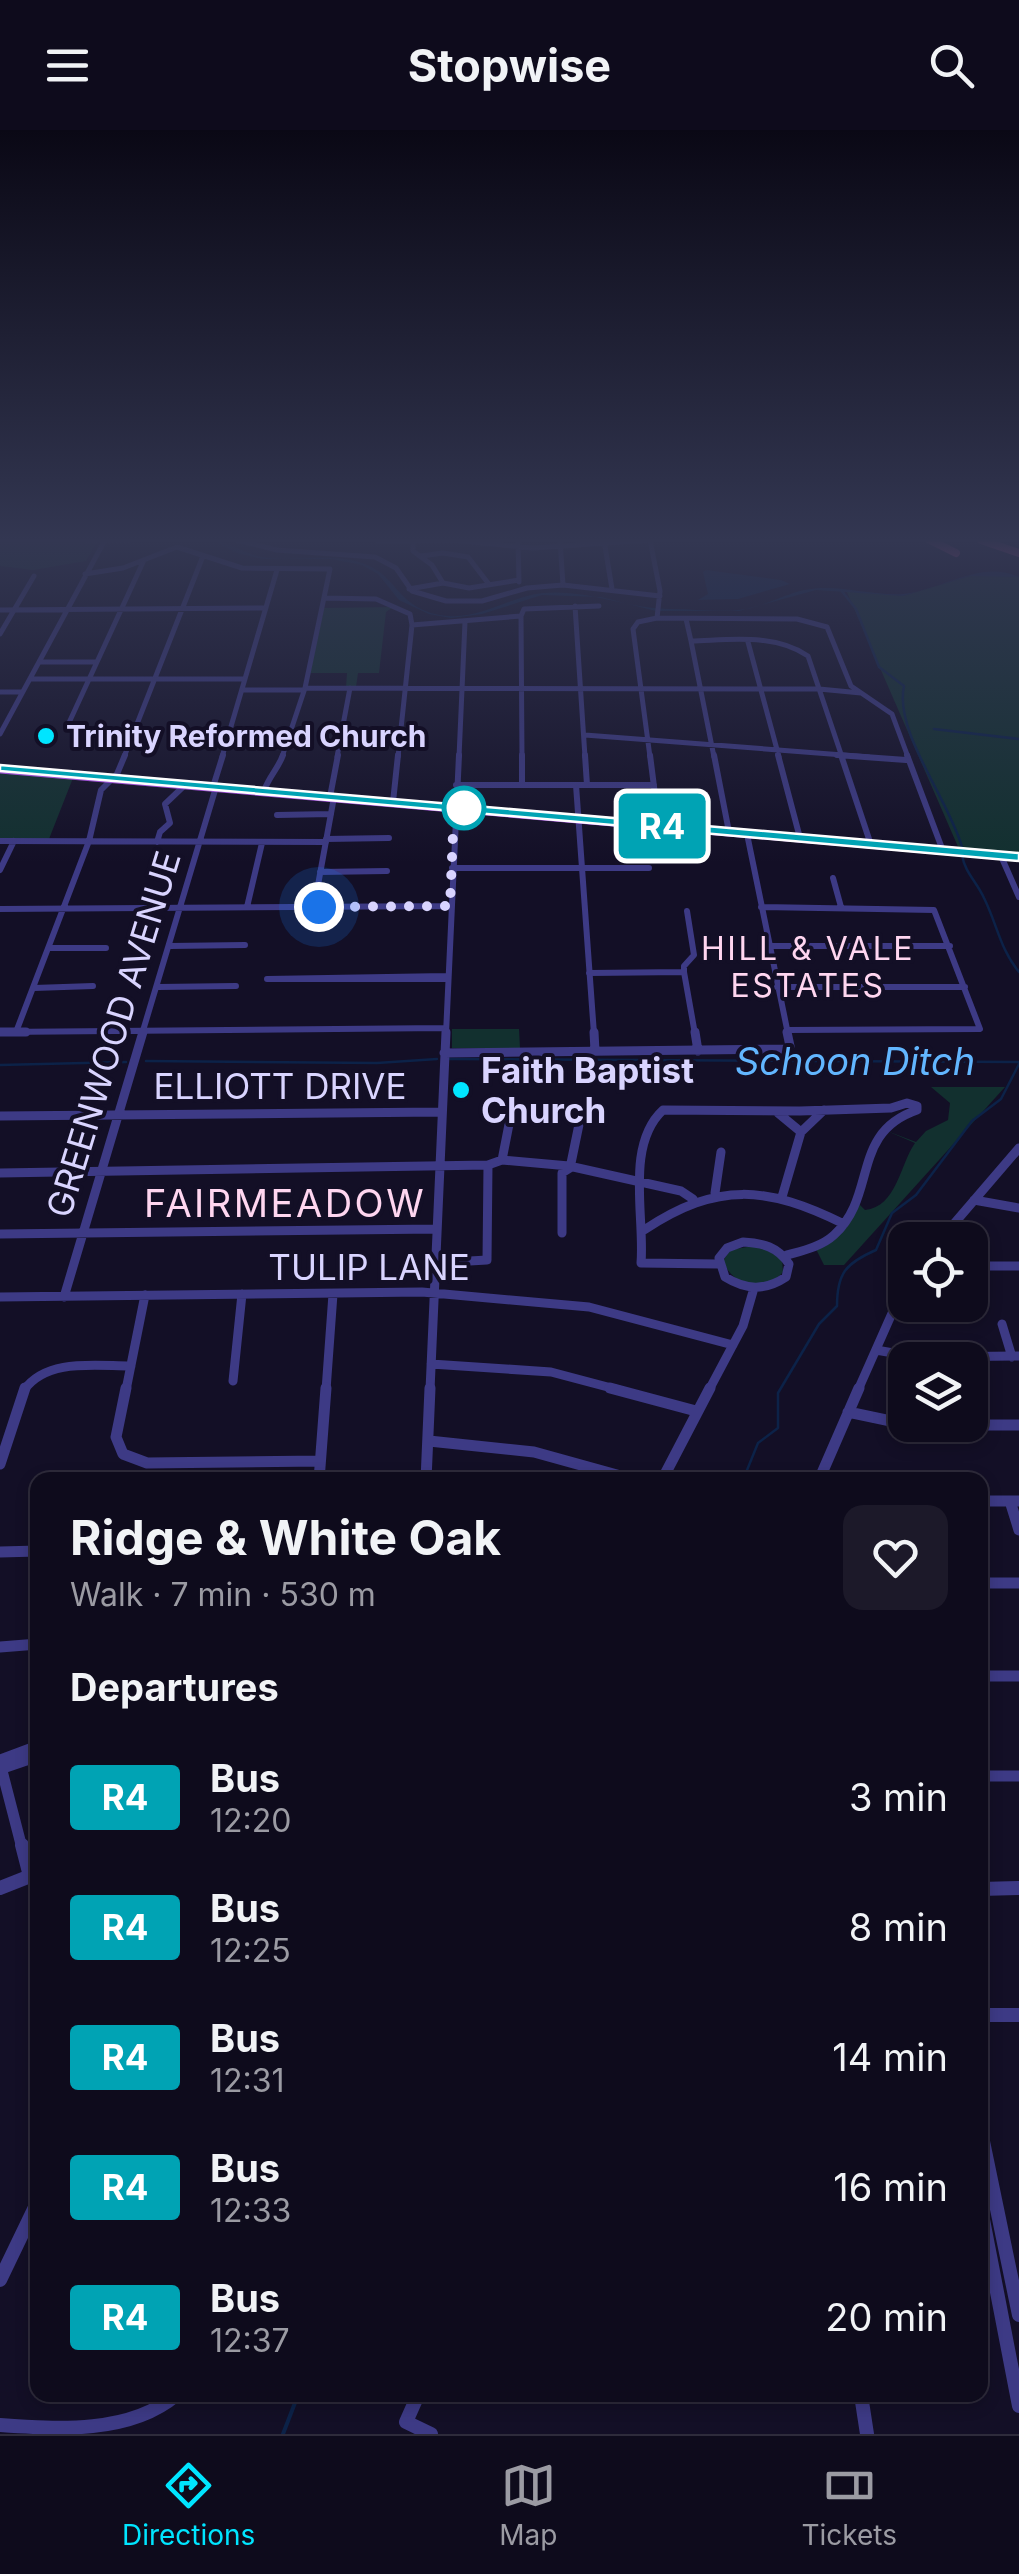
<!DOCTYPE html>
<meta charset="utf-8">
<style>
body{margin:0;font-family:Inter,sans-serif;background:#1c1929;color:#f1f3f6;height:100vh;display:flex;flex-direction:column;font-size:38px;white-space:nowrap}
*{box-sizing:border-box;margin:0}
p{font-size:32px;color:#9b9ba3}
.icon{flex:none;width:55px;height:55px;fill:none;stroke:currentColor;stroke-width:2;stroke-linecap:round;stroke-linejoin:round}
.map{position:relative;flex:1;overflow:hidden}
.sheet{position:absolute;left:30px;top:1342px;width:958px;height:930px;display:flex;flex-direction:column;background:#0e0b1c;border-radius:20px;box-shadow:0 5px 15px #0003,0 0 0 2px #2e2b3b}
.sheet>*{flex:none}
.badge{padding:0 20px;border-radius:8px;font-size:35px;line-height:65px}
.tools{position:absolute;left:888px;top:1092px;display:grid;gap:20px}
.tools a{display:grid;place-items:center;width:100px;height:100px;border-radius:20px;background:#0e0b1c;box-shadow:0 5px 15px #0003,0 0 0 2px #2e2b3b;font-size:50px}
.you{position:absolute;width:50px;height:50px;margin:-25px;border:8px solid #fff;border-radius:50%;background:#1a73e8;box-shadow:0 0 0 15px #1a73e833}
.map>.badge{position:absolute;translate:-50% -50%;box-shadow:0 0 0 5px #fff}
h2{padding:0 40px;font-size:38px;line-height:90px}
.round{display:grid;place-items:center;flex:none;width:105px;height:105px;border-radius:20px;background:#1c1929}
.head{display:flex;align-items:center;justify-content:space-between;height:170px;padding:0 40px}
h1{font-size:48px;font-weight:700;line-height:75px}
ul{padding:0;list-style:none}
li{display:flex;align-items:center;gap:30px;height:130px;padding:0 40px}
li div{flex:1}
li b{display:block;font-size:38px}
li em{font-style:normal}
li .badge{min-width:110px;font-weight:700;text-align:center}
header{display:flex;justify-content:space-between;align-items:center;height:130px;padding:0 40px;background:#0e0b1c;font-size:45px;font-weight:700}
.tabs{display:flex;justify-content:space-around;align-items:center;height:140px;border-top:2px solid #2e2b3b;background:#0e0b1c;font-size:28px;color:#9b9ba3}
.tabs a{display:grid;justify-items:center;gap:5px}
.tabs .active{color:#00e5ff}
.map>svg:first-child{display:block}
.green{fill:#12302f}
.water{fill:#0c2248}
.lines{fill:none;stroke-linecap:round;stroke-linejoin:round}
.stream-far1{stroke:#0c2248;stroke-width:2.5}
.stream{stroke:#0c2248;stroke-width:4}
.minor-far4{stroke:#3d3a85;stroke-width:5}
.minor-far3{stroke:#3d3a85;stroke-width:6}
.minor-far2{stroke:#3d3a85;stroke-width:9}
.minor-far1{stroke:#3d3a85;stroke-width:11}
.minor{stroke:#3d3a85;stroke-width:14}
.major{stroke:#c25bff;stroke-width:9}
.highway{stroke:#ff4fa3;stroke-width:8}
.line{fill:#00a3b4;stroke:#fff;stroke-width:2.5}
.walk{stroke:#d9d4ff;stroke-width:10;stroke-dasharray:0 18}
.poi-dot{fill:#00e5ff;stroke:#130f26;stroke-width:4}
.stop-dot{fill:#fff;stroke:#00a3b4;stroke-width:5}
.labels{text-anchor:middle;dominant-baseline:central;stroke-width:8;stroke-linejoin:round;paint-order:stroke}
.far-poi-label{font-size:30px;font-weight:bold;fill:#d9d4ff;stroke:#130f26;text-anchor:start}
.far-neighbourhood-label{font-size:32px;letter-spacing:2.5px;fill:#ffd6f0;stroke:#130f26}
.street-label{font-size:35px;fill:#d9d4ff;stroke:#130f26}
.poi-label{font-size:35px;font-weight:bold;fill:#d9d4ff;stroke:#130f26;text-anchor:start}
.water-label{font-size:38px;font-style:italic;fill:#62b6ff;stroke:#130f26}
.neighbourhood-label{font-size:38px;letter-spacing:2.5px;fill:#ffd6f0;stroke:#130f26}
</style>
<header><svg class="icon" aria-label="menu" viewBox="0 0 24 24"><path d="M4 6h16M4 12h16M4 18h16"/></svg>Stopwise<svg class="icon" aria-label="search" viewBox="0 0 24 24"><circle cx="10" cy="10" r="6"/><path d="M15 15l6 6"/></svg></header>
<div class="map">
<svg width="1019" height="2304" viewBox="0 0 1019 2304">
<rect width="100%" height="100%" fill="#130f26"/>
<path class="green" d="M0 410H98L86 431 33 440 0 436Z
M999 444 1019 447V724L959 719 846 460 903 466 970 446Z
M393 477 386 482 379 543H358L356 557H346L347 543H310L324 478Z
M0 642 73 648 49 709H0Z
M452 899H519L520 918H452Z
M931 957H1005L844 1135H824L816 1119 848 1096 858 1073 865 1080C897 1077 900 1034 915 1013L887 1001 916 1012 926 1001 948 990 950 973Z
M758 1115 782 1129 783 1142C765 1163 732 1156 723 1131L730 1120Z"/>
<path class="water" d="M212 410C229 411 244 424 262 427 296 433 334 421 367 435 398 447 399 482 448 486 482 489 511 466 543 463 588 459 628 479 671 479 695 479 723 483 747 479 766 475 786 464 804 460 837 453 870 466 903 464 942 461 980 429 1019 447L970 446 903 466 816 460 739 481H656L601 467 542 465 482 484 451 488 429 484 399 470 378 444 362 435 331 429H263L237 423Z
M706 440 781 450 790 454 738 469 698 470 708 464 703 442Z"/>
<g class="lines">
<path class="stream-far1" d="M841 460 856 479 879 537 904 556C894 602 948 668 962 717
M934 599 1019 609
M962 725C965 743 977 752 984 768 997 794 1000 819 1019 842
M450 929 1019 932
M146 931 377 933 437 929
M0 935 126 932
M743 1350 758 1313 778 1298V1263L819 1194 837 1176C837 1143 846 1133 876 1120L892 1083 916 1065 972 991 1001 969 1019 934"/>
<path class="stream" d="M283 2304 298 2265"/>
<path class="minor-far4" d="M87 410H130
M237 410 277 420 375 427 396 438 412 461 446 471H482L527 458 563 455 660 466
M413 410V421L432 435 443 453
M518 410 519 452
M560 410 563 455
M604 410 612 459
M378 411 452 410 533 418 650 410
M421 426 443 423 468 427 488 453
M85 444 123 438 177 417 242 438 330 439 305 558 282 627
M409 459 443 453 469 458 519 450
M324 468 376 469 410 484 412 495 521 486
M575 476 585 627
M0 480 266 478
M521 486 522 627
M521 486 524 479 599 476
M657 488 797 489 827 497 851 556 892 584 908 627
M686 489 691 511C730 510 774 503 808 526L842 627
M0 504 34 446
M691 511 714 627
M748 512 779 627
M39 532H96
M30 549H245
M305 558 819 559 861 563
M242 560H302
M0 562H22
M67 597 144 430
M0 604 105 410
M585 605 869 627
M124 627 203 426
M222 627 277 440
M337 627 350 558
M398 627 412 495
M459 627 465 492
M650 627 633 499 638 492 657 488 660 461 650 410"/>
<path class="minor-far3" d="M522 625V655
M585 625 587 655
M650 625 659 696
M714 625 729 702
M778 625 800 708
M837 625 906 630
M841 625 871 715
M907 625 943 721
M456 655H654
M576 655 594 904
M213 657 223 625
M264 661C269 646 278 639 283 625
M330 667 338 625
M393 672 398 625
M277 685 331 684
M747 704 788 904
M326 709 389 708
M0 711 326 712
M157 712 160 702 170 693 165 674 186 654
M1001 726 1019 767
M452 738H649
M0 740 14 711
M320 742 387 741
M833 748 841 777
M247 777 262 713
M314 777 334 667
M761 777 934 780 980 899 787 900
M0 779 450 776
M687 781 694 825 684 836V842L695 904
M170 816 245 815
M768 816H950
M49 818H106
M589 843 684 842
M447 846 267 849H447
M158 857 236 856
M777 857H965
M34 858 93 856
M0 902 445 898
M16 902 89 711 101 660 117 644 125 625
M142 904 216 657
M446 904 459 625"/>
<path class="minor-far2" d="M0 902H26
M594 902 595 921
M695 902 698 921
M444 923 786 919 790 916 787 902
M778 983 801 1002 782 1067
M0 986 440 982
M801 1002 824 980
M502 1030 569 1036 681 1061 693 1069
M0 1043 488 1035
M715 1063 721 1022
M974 1070 1019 1078
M644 1100C718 1051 767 1056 844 1094
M562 1103V1043L570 1038 582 980
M0 1104 436 1099
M940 1110 1019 1018
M743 1112C763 1113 778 1117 789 1134L786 1147C765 1161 746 1160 725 1147L719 1128 727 1118Z
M435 1133 487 1130 488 1035 502 1030 512 979
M718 1134 641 1133C645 1087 625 1015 663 980L800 981 891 978 907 973 917 976V980C850 1003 878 1065 834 1105 821 1117 801 1121 784 1126
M970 1136H1019
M0 1167 422 1162 589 1177 733 1215
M64 1167 143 902
M1002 1194 1012 1227
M876 1220 916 1227 1019 1226
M431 1234 551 1242 619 1260
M233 1251 242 1164
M24 1260C47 1228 95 1236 131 1236
M126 1260 145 1165
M326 1260 333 1164
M430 1260 446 902
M709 1260 743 1196 754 1158
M858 1260 905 1154"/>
<path class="minor-far1" d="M126 1258 116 1307 123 1324 147 1333 320 1331
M610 1258 696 1281
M848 1282 905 1294
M922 1295H1019
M429 1311 534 1322 635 1350
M0 1334 25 1258
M319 1350 326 1258
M426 1350 430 1258
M662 1350 710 1258
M819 1350 859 1258
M980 1371H1019
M1010 1371 1019 1400
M0 1422 38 1421
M980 1453H1019
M0 1517 38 1514
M980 1546H1019
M0 1630 38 1616
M0 1633 22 1718
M0 1639 38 1626
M980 1646H1019"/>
<path class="minor" d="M22 1715 30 1746
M0 1758 38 1743
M980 1759 1019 1758
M980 1885H1019
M980 1997 1019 2185
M980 2074 1019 2276
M0 2150 38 2071
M418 2265 406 2292 431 2304
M861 2265 867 2304
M0 2295C58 2299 130 2304 176 2265"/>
<path class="major" d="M0 639 1019 727"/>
<path class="highway" d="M930 410 956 423
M981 410 1019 423"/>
</g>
<linearGradient id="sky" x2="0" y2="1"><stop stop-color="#0a0815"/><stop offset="0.56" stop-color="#333752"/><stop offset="1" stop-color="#333752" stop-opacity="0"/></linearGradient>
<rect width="1019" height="733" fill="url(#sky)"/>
<path class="line" d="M0 635 1019 723V731L0 641Z"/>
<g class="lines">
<path class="walk" d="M319 777 450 776 454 678H464"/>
</g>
<g class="poi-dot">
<circle cx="46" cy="606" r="10"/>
<circle cx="461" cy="960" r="10"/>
</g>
<circle class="stop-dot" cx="464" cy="678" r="20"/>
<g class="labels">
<g class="far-poi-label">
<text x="66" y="606">Trinity Reformed Church</text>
</g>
<g class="far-neighbourhood-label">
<text x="808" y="818">HILL &amp; VALE<tspan x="808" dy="37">ESTATES</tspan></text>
</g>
<g class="street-label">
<text transform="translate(113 904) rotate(-73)">GREENWOOD AVENUE</text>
<text x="280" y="956">ELLIOTT DRIVE</text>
<text x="369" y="1137">TULIP LANE</text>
</g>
<g class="poi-label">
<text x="481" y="940">Faith Baptist<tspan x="481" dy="40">Church</tspan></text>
</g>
<g class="water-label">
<text x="855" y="931">Schoon Ditch</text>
</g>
<g class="neighbourhood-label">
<text x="285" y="1073">FAIRMEADOW</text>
</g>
</g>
</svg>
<div class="tools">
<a><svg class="icon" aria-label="locate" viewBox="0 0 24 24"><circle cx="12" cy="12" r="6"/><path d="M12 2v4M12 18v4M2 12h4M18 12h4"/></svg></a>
<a><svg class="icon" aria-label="layers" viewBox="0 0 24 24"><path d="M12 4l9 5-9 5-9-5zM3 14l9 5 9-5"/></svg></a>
</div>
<div class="you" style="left:319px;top:777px"></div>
<b class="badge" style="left:662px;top:696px;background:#00a3b4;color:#fff">R4</b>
<section class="sheet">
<div class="head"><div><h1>Ridge &amp; White Oak</h1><p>Walk · 7 min · 530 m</p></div><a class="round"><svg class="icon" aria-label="heart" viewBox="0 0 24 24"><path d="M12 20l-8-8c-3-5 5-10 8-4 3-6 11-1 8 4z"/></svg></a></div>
<h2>Departures</h2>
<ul>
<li><span class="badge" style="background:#00a3b4;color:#fff">R4</span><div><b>Bus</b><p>12:20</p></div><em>3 min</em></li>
<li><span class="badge" style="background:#00a3b4;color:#fff">R4</span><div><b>Bus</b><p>12:25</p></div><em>8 min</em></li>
<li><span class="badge" style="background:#00a3b4;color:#fff">R4</span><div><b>Bus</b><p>12:31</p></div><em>14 min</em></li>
<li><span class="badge" style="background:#00a3b4;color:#fff">R4</span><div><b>Bus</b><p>12:33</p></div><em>16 min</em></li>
<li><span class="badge" style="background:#00a3b4;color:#fff">R4</span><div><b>Bus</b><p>12:37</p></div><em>20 min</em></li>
</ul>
</section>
</div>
<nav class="tabs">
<a class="active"><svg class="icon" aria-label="directions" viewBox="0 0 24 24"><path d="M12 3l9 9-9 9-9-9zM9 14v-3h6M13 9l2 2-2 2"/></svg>Directions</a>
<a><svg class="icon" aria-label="map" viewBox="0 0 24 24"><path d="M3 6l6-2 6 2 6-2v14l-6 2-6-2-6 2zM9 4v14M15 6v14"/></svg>Map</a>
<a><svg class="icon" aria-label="tickets" viewBox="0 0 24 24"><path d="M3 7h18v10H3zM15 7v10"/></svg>Tickets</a>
</nav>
